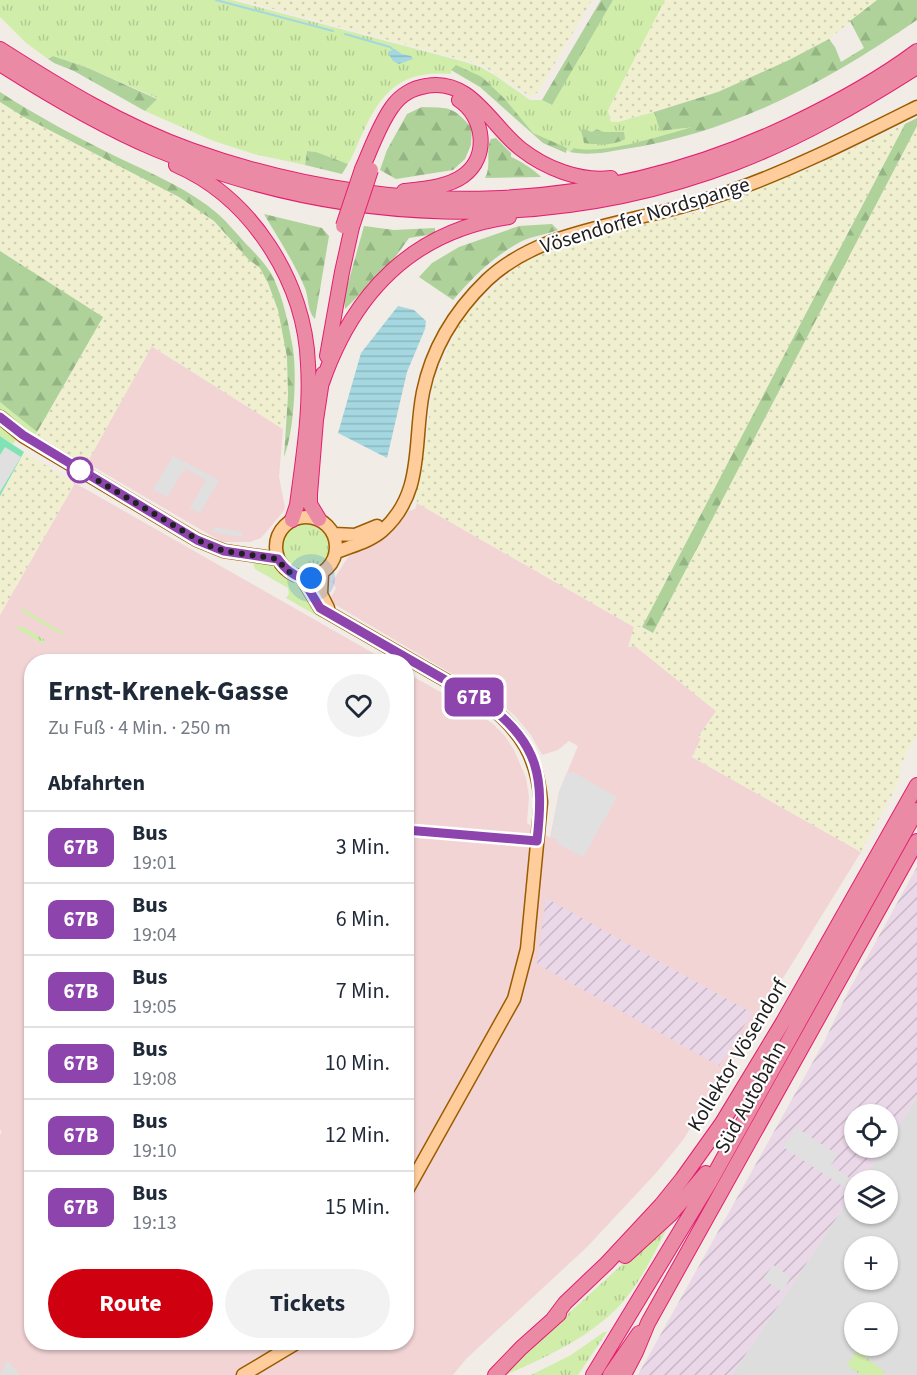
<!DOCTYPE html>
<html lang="de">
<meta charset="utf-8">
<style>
body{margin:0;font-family:"Source Sans 3",sans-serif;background:#f2f2f3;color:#1f2937;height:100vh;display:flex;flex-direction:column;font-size:22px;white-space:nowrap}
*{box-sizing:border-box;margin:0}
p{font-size:20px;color:#747a83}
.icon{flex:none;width:33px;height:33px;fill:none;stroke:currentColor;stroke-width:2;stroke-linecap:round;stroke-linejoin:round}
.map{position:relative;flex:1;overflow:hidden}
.side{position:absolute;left:24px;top:654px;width:390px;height:696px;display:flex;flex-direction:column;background:#fff;border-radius:24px;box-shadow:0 2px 4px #0004}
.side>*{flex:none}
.badge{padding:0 12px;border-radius:9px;font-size:21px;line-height:39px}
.fabs{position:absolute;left:844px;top:1104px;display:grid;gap:12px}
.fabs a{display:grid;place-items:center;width:54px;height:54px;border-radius:50%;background:#fff;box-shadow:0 2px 4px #0004;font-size:30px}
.you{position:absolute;width:30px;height:30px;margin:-15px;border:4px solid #fff;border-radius:50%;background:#1a73e8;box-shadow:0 0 0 9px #1a73e833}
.map>.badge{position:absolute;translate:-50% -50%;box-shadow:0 0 0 3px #fff}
h2{padding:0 24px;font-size:22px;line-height:54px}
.round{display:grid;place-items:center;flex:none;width:63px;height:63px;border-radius:32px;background:#f2f2f3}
.headline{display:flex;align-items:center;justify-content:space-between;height:102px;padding:0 24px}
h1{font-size:28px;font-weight:700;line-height:45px}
.button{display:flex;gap:12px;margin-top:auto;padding:12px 24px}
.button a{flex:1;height:69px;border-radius:36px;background:#cf0010;color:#fff;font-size:24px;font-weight:700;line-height:69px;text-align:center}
.button a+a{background:#f2f2f3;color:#1f2937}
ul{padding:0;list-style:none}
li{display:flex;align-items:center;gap:18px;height:72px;padding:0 24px;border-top:2px solid #e0e1e3}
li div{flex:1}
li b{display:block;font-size:22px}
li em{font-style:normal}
li .badge{min-width:66px;font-weight:700;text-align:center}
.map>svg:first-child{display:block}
.residential{fill:#dedddd;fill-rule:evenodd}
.commercial{fill:#f2d4d5}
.industrial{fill:url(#industrial-furrows)}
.farmland{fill:url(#farmland-dots)}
.grass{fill:url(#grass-tufts);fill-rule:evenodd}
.forest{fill:url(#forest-firs)}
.pitch{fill:#80e3b5}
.parking{fill:#e0e0e0}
.water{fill:url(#water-rules)}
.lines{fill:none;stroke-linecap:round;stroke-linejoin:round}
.stream{stroke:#a4d7e0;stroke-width:2}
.major-casing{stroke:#9b5c00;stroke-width:15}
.highway-casing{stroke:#e31e71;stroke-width:16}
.major{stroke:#ffcd9c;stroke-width:12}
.highway{stroke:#eb8aa4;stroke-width:14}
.highway-bridge-casing{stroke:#e31e71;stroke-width:16;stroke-linecap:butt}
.highway-bridge{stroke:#eb8aa4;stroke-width:14}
.line-casing{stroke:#fff;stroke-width:14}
.line{stroke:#8e44ad;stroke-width:9}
.walk{stroke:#202020;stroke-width:6;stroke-dasharray:0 10.8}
.stop-dot{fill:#fff;stroke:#8e44ad;stroke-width:3}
.labels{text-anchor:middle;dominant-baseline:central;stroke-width:4.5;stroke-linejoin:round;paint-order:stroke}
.street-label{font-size:21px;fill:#202020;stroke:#fff}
</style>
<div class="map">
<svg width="917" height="1375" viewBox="0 0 917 1375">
<defs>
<pattern id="industrial-furrows" width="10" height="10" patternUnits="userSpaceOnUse" patternTransform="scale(1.5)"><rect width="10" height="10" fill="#ead7e8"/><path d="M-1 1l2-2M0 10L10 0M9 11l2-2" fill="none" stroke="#c8b8c7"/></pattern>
<pattern id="farmland-dots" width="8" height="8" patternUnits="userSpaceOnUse" patternTransform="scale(1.5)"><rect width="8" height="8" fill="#f0f0d0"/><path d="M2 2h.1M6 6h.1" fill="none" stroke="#ceceb2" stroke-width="1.8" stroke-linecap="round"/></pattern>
<pattern id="grass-tufts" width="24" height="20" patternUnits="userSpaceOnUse" patternTransform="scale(1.5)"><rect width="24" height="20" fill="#d0edaa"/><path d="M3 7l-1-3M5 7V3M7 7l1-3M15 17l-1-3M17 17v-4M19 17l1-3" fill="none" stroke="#b2cb92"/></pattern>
<pattern id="forest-firs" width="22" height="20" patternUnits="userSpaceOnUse" patternTransform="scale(1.5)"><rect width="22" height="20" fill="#aed299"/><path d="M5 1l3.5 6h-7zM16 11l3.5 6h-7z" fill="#95b484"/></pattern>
<pattern id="water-rules" width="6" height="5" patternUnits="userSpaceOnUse" patternTransform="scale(1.5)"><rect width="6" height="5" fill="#a4d7e0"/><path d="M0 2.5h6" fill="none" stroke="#8db8c0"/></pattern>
</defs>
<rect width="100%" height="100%" fill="#f1ece6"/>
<path class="residential" d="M917 1097V1375H732L855 1190V1214H888V1180H862L884 1148H888V1141ZM855 1246H888V1280H855ZM855 1312H888V1346H855Z"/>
<path class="commercial" d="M151 346 283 429 279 477 285 507 283 512 261 538 250 542H222L87 463Z
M75 483 387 661 32 662V1342H406L407 673 481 715 494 725 505 736 514 750 526 778 529 797 527 823 550 838 559 792 578 746 569 741 558 750 542 755 531 735 515 716 498 701 329 601 336 588 332 582 348 557 355 551 374 544 385 536 406 512 415 509 417 503 634 627 635 646 716 711 699 737 701 739 692 757 861 852 683 1140 656 1173 586 1248 466 1359 453 1375H0V1135L2 1131 0 1130V615Z"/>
<path class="industrial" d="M917 867V1097L888 1141V1114H855V1148H884L862 1180H855V1190L732 1375H638L824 1042 848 992Z
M546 898 752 1013 719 1066 537 964Z"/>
<path class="farmland" d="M240 0H592L538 92 531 97 482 65Z
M665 0H877L829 39 789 60 718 92 618 122H611L608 111 612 102Z
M0 102 24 117 74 144 160 186 206 214 248 258 260 268 268 283 278 310 284 334 288 371V395L284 427 283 429 152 346 87 463 74 456 72 459 35 436 103 317 0 251Z
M905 124 642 627H636L653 633 917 126V734L901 764 899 782 861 852 692 757 701 739 698 737 716 711 635 646 628 647 634 627 417 503 416 489 427 432 434 382 464 315 518 265 577 238 702 211 811 168Z
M24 452 75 483 0 615V496Z"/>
<path class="grass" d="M0 0H231L465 62 480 67 496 76 530 100H542L551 105 613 0H665L612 102 608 111 611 122H618L654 112 660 131 699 125C666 134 607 156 574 148L570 152 533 133 504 98 482 77 451 70V74C404 70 383 89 364 130 358 141 355 153 348 164L316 152 307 151 305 165 254 154 211 140 145 111 157 98 88 68 53 56 48 59 25 42 0 17ZM584 129 592 132 596 129 604 132H623L619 142 606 144 602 142 595 145Z
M0 402 37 432 35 436 0 410Z
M0 424 14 435 16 440 13 444 0 436Z
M282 547a24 24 0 1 1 48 0a24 24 0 1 1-48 0Z
M256 561 274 564 281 574 298 582 321 615V618L286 598 289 594 288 588 255 569 253 563Z
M18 606 64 633 62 635 24 613Z
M21 626 45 640 43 644 16 628V627Z
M672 1219C658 1245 645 1275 626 1298 596 1335 548 1356 506 1375H501Z
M604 1332H607L578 1375H531L571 1355Z
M857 1351 885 1372 883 1375H861L847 1365Z"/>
<path class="forest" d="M601 0H613L552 105 542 100Z
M877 0H917V20C828 81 733 133 625 149 607 152 589 156 570 152L574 148C605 155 660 136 692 127L660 131 654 112 718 92 789 60 829 39 835 47 841 62 864 48 850 21Z
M53 56 88 68 157 99 145 111 74 71 54 63 48 59Z
M456 65 482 77 504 98 533 133 567 148 566 153 543 143 480 87 451 70Z
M0 92C38 117 79 138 119 158 153 174 189 189 218 214 228 223 237 234 246 244 257 255 267 265 274 279 284 301 289 326 293 349 297 375 294 433 284 457L288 395 287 357 278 310 268 283 260 268 248 259 214 221 179 197 24 117 0 102Z
M422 107C451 108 452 106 472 128L471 145 465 159 453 170 396 179 380 170 387 150 407 114Z
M917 118V126L653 633 642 627 905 124Z
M584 129 592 132 596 129 604 132H624L625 139C614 146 596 145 584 143L581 130Z
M496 138 511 153V157C519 160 536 171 541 177L485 178C492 166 485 148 491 139Z
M307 151 316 152 348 164 342 174 305 165Z
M264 214 322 228 329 236 315 319C307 312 309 298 305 288 294 262 278 238 264 214Z
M552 224 558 230C547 234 533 236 522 241 495 255 473 277 453 300L419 277 432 263 459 247 519 226Z
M364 226 394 230 435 228V234L409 238 391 263 345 309 344 298Z
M0 251 103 317 37 432 0 402Z"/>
<path class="pitch" d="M0 436 24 452 0 496Z"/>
<path class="parking" d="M5 447 21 457 0 492V455Z
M173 456 219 480 200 513 190 508 206 480 185 468 167 497 153 490Z
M213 527 242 532V537L213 532Z
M567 772 572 774 573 772 617 797 583 857 557 843V839L551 838 559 792Z
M796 1127 838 1155 831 1165 851 1179 845 1188 783 1147Z
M773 1265 791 1277 782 1292 763 1279Z
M7 1360 20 1375H0Z"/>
<path class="water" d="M394 49 402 54 411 56 413 59 399 64 393 61 388 53Z
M398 306 414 310 426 321 425 329 407 372 387 458 338 433 361 353Z"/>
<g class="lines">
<path class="stream" d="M216 0 333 31
M345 34 390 47 393 50"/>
<defs>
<path id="major" d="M0 417 23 436 197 540 224 551 278 559
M276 547a30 30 0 1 1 60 0a30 30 0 1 1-60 0Z
M334 534 355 535 377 526
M337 552C351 546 369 542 382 531 425 493 413 442 423 392 432 348 455 311 487 280 530 240 586 231 640 217 668 211 696 203 723 194 790 171 853 139 917 107
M322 574 321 594 328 608
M302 578 320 608 487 704C522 732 537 757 541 802L527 949 514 999 406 1192
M243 1375 298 1342"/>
<path id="highway" d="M0 49C61 88 123 126 191 150 390 221 598 216 790 125 834 104 877 81 917 51
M0 64C50 96 101 126 155 149 338 226 549 234 735 163 800 138 859 104 917 67
M176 165C252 198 305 282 308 364 311 411 303 459 297 505L292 520
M362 169C371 149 379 125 392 107 400 95 413 88 426 86 471 77 491 126 521 149 545 168 580 182 611 178
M404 191C423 189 448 187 463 176 490 157 484 116 459 100
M327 356 342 272 352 227
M322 383C353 294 412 231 509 217
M319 519 310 504V494L316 420 323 374
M625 1256 671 1214 706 1173
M553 1319 565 1303 607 1263 661 1205 682 1179 722 1123 783 1022 917 785
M495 1375 521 1348 559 1314
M593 1375 710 1182 917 810
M610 1375 639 1333
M624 1375 636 1352 648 1323 917 841"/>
</defs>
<use href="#major" class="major-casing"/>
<use href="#highway" class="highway-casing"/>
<use href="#major" class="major"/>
<use href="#highway" class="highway"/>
<defs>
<path id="highway-bridge" d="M343 226 362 169
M352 227 371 170"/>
</defs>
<use href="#highway-bridge" class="highway-bridge-casing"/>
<use href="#highway-bridge" class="highway-bridge"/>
</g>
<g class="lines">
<defs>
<path id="line" d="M0 417 23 435 197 540 224 551 278 559C285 569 291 574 302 578L320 608 487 704C540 746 544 777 537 841L406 830"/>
</defs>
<use href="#line" class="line-casing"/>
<use href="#line" class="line"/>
<path class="walk" d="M80 470 207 545 224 551 278 559C286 572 295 578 311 578"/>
</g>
<circle class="stop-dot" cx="80" cy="470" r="12"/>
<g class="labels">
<g class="street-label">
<text transform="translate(645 215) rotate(-17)">Vösendorfer Nordspange</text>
<text transform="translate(737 1055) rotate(-59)">Kollektor Vösendorf</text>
<text transform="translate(750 1097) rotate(-61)">Süd Autobahn</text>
</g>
</g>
</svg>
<div class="fabs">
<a><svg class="icon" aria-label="locate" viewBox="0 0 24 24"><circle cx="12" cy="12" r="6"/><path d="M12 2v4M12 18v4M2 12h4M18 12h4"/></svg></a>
<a><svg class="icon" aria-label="layers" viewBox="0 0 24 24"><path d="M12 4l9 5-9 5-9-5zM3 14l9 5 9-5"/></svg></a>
<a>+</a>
<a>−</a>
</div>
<div class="you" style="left:311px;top:578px"></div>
<b class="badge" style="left:474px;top:697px;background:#8e44ad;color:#fff">67B</b>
<section class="side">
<div class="headline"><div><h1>Ernst-Krenek-Gasse</h1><p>Zu Fuß · 4 Min. · 250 m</p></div><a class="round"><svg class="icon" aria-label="heart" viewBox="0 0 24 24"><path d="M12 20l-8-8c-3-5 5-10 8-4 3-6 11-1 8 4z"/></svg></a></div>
<h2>Abfahrten</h2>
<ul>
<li><span class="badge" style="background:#8e44ad;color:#fff">67B</span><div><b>Bus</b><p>19:01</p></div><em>3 Min.</em></li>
<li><span class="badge" style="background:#8e44ad;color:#fff">67B</span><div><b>Bus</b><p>19:04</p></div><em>6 Min.</em></li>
<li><span class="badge" style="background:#8e44ad;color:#fff">67B</span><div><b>Bus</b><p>19:05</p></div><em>7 Min.</em></li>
<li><span class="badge" style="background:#8e44ad;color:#fff">67B</span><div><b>Bus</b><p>19:08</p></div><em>10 Min.</em></li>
<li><span class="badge" style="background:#8e44ad;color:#fff">67B</span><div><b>Bus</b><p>19:10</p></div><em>12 Min.</em></li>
<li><span class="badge" style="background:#8e44ad;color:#fff">67B</span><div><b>Bus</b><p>19:13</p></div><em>15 Min.</em></li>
</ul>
<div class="button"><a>Route</a><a>Tickets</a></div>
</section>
</div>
